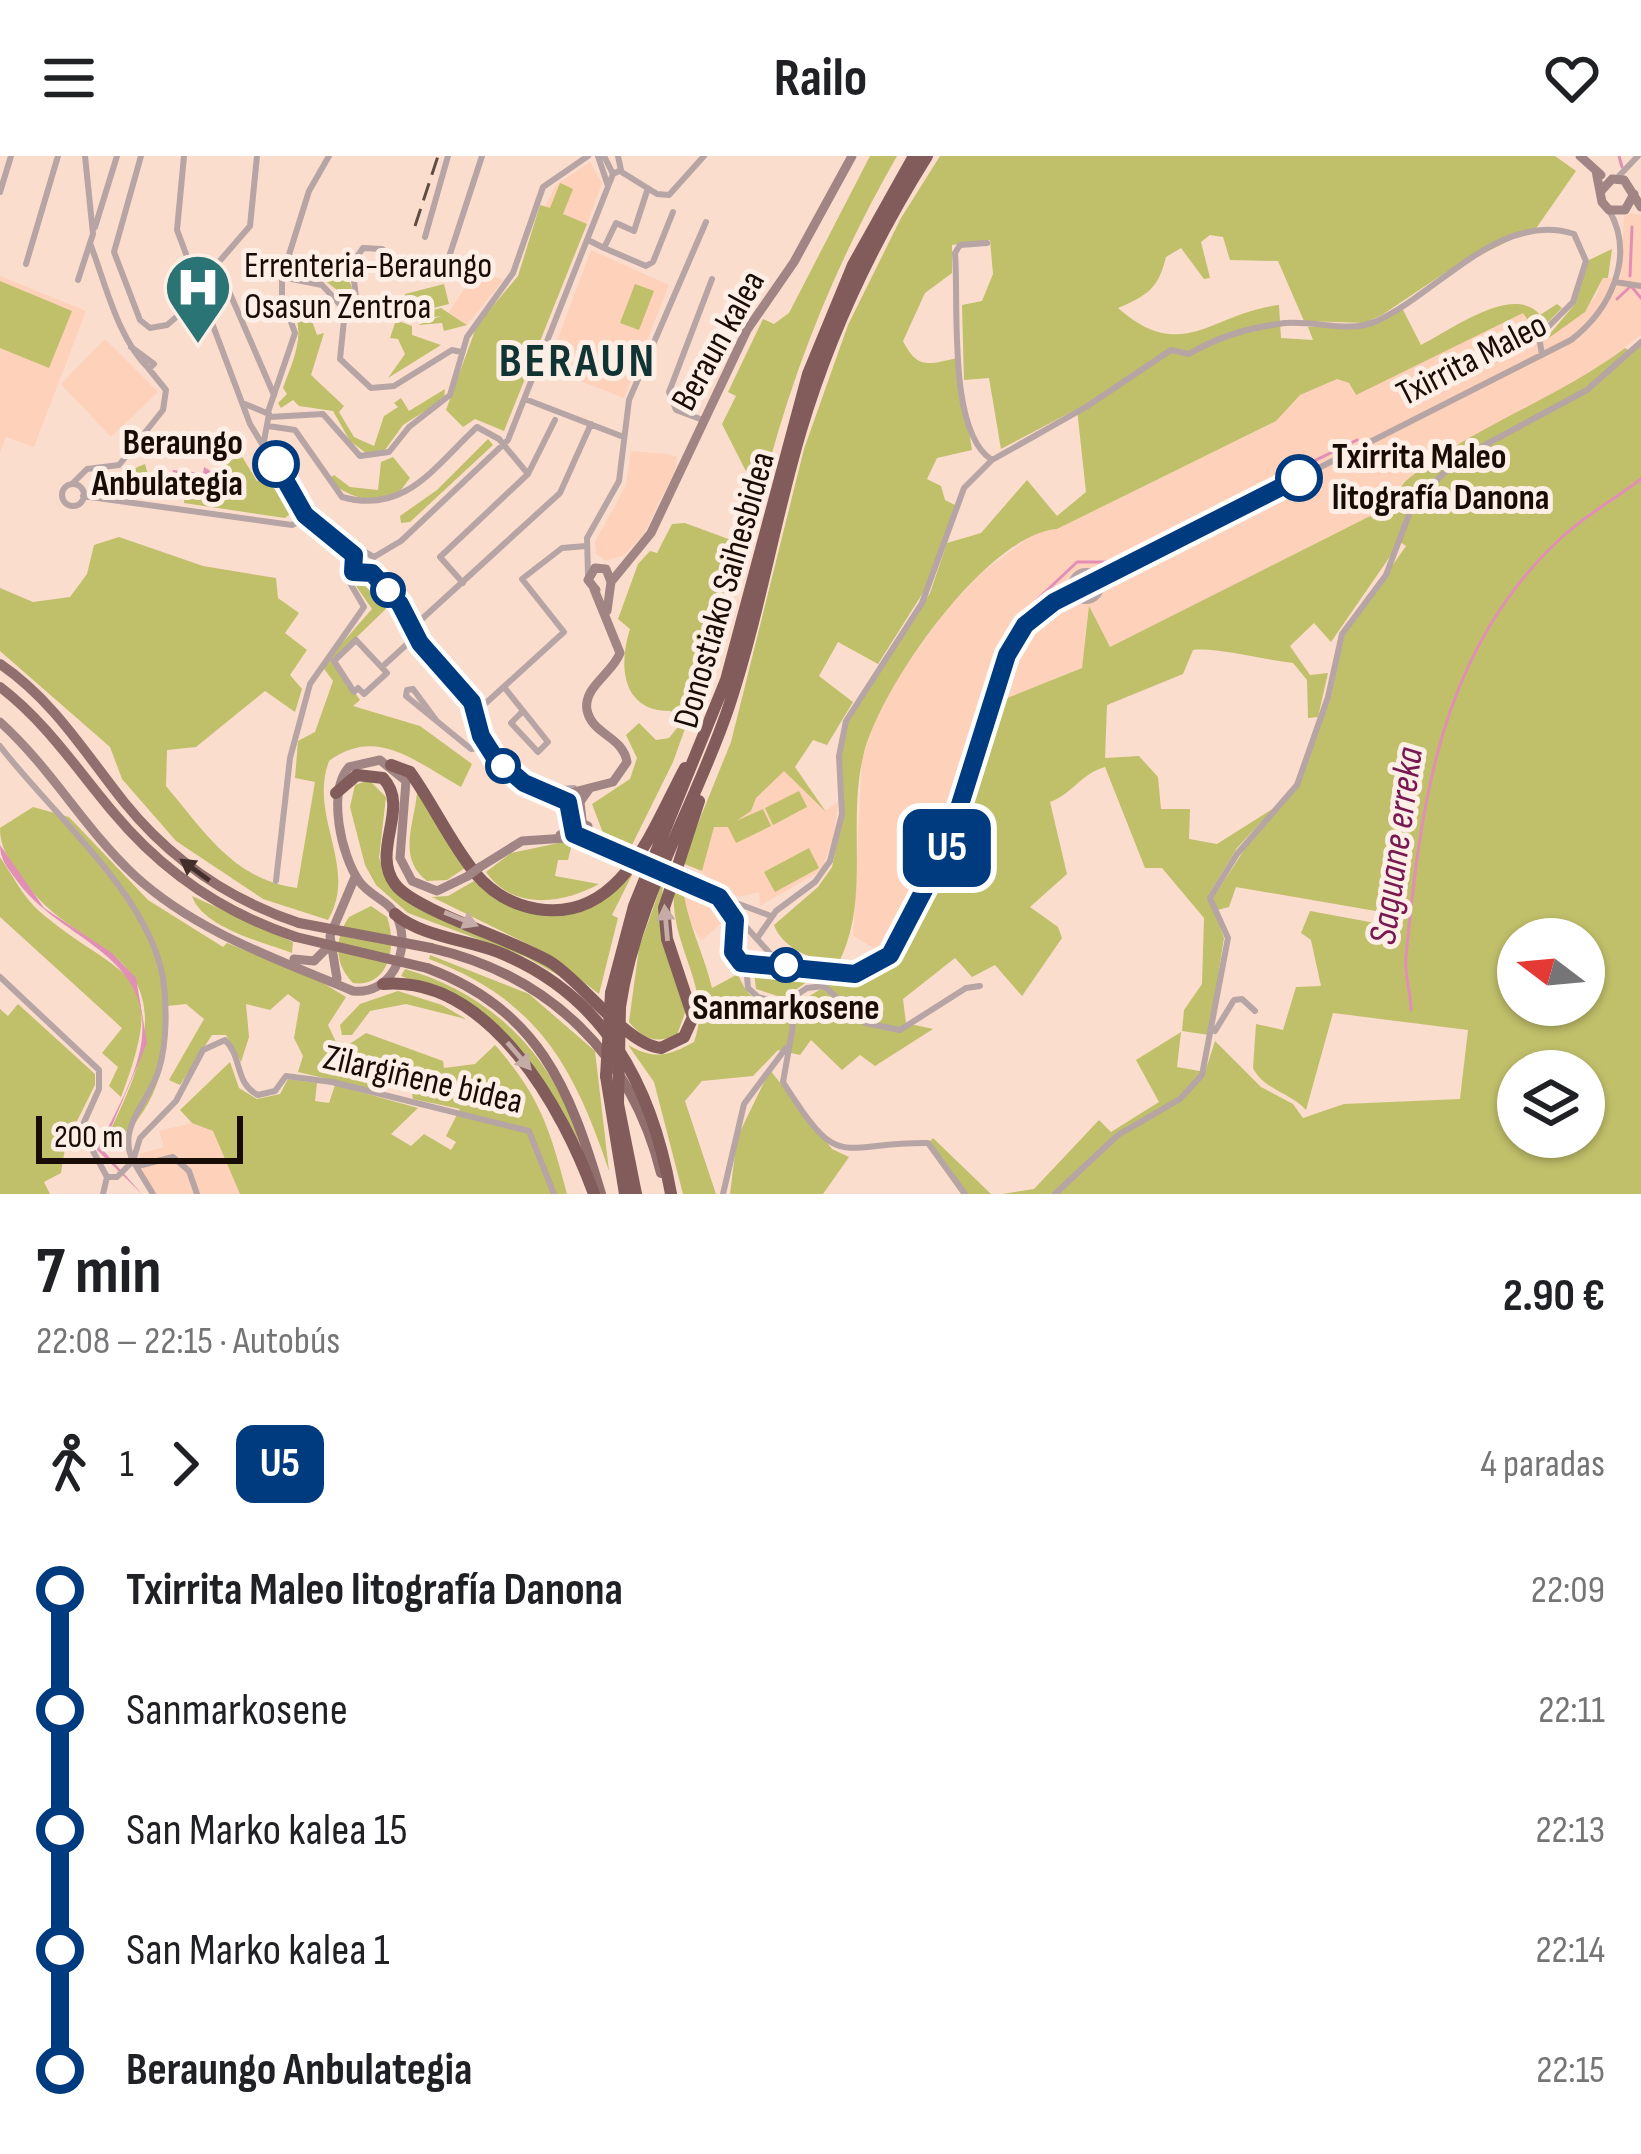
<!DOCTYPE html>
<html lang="es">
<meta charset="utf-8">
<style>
body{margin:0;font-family:"Sofia Sans Condensed",sans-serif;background:#f2f2f2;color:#202124;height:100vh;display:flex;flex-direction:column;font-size:45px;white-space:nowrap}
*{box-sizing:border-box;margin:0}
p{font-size:39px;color:#757577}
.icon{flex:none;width:66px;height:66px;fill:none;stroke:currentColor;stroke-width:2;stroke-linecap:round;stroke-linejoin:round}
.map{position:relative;height:1038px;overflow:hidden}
.details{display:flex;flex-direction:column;background:#fff;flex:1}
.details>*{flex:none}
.badge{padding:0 24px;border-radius:18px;font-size:42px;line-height:78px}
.needle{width:78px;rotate:286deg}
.buttons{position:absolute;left:1497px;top:762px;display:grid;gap:24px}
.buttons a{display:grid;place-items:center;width:108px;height:108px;border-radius:50%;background:#fff;box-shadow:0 3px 9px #0004;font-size:60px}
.scale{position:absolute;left:36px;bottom:30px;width:207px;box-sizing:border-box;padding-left:12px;border:6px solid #180c06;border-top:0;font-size:33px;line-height:42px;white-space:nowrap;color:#180c06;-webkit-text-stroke:9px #fdeee6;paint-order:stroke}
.map>.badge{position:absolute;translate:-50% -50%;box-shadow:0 0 0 6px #fff}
.legs{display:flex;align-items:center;gap:18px;height:132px;padding:0 36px;font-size:39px}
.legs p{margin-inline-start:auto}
.summary{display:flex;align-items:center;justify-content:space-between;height:204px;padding:0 36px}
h1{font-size:66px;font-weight:700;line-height:90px}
ul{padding:0 36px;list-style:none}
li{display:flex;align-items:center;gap:42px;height:120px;font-size:45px}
li i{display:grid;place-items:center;width:18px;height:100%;margin:0 15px;background:currentColor}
li i::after{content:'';width:30px;height:30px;margin:-15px;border:9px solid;border-radius:50%;background:#fff}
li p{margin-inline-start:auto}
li:first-child i{background:linear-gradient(#0000 50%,currentColor 0)}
li:last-child i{background:linear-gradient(currentColor 50%,#0000 0)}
header{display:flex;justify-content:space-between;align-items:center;height:156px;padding:0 36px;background:#fff;font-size:54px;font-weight:700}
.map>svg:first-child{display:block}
.built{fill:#fdd1ba}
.green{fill:#c0bf6a;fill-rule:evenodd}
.water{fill:#e28fb6}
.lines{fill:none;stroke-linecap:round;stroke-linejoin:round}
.stream{stroke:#e28fb6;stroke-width:3}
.street{stroke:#b7a4a4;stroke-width:6}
.secondary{stroke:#a18584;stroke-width:9}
.primary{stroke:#906f6e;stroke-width:10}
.highway{stroke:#815c5b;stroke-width:12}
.rail{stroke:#5e4d44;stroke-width:3;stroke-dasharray:18 9;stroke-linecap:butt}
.street-bridge{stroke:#b7a4a4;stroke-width:6}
.secondary-bridge{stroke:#a18584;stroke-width:9}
.primary-bridge{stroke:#906f6e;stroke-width:10}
.highway-bridge{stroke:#815c5b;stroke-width:12}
.oneway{fill:#422f2a}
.oneway2{fill:#c5aca7}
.line-1-casing{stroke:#fff;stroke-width:27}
.line-1{stroke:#003b80;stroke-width:18}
.stop-1-dot{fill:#fff;stroke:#003b80;stroke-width:6}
.labels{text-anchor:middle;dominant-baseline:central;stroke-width:10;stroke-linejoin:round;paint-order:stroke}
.poi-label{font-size:36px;fill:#180c06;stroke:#fdeee6;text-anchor:start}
.street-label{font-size:36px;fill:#180c06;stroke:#fdeee6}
.stop-label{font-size:36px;font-weight:bold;fill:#180c06;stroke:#fdeee6;text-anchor:end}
.water-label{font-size:39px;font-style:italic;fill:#781850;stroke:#fdeee6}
.district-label{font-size:48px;font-weight:bold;letter-spacing:3px;fill:#103333;stroke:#fdeee6}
</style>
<header><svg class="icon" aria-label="menu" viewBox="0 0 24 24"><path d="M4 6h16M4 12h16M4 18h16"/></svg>Railo<svg class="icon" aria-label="heart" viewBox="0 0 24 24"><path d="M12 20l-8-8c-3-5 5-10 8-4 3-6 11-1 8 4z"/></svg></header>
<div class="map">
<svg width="1641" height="1038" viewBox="0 0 1641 1038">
<rect width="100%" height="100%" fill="#fbddcd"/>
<path class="built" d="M590 6 602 27 587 68 545 51 556 29Z
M1631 57 1641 59V179L1582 224 1403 326 1397 347 1110 491 1089 452 1082 512 981 553 947 668 883 797 853 780 862 603 882 543 947 453 980 418 1039 374 1057 373 1276 265 1299 239 1337 223 1349 227 1355 239 1523 156 1542 185 1595 142 1603 122 1621 121 1624 61Z
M591 94 669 129 624 242 547 212Z
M489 118 503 124 467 169 449 156 469 126Z
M0 120 86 155 34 291 6 281 0 296Z
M105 183 158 236 111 281 61 228Z
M631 295 667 298 677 301 676 312 644 378 624 399 606 405 596 398 595 386 626 329Z
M784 614 825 655 838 646 834 679 822 714 760 750 759 736 740 741 711 728 702 715 713 671Z
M683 730 704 738 728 761 701 785 685 757Z
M192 967 213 975 240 1038H149L139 998 164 991 159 975Z"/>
<path class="green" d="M870 0H897C834 110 790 220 760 343L722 268 736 240 728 236 763 163 774 168 789 157Z
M940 0H1555L1576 15 1537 71 1446 116 1382 159 1365 167 1304 165 1278 105 1230 104 1223 81 1210 79 1201 86 1210 122 1204 123 1181 92 1166 101C1158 133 1148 139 1118 152 1183 209 1211 157 1279 149L1281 182 1313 184 1308 171H1366L1402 152 1421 189C1451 174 1514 127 1540 159L1557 148 1562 152 1537 177 1523 157 1356 239 1349 227 1337 223 1300 239 1276 265 1057 373C986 378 877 535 863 601 847 669 871 745 838 808 815 804 783 794 774 769L818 731 832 711 844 656 841 587 850 560 930 437 947 387 981 377 1027 324 1057 360 1086 336 1077 253 1001 293 989 222 964 224 962 149 982 145 993 118 990 84 952 89V117L925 137 903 185C917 213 928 209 957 202L972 294 937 302 927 323 941 330 945 344 955 349 926 432 878 508 838 486 819 520 853 546 827 589 813 584 795 611 826 656 784 615 756 642 751 655 736 665 763 653 771 670 736 687 728 671H714L702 715 682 707 731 586 804 293 848 169 901 62Z
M560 27 573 33 563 58 587 68 504 275 475 263 463 271 446 254 477 169 518 120 540 49 550 52Z
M1612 93 1608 122H1603L1585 156 1543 186 1575 148 1589 104Z
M295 101 310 114 331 120 343 108 352 132 350 144 324 124 294 118Z
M0 125 72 155 49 212 0 192Z
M444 128 449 148 410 158 405 138Z
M635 128 654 135 639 174 620 167Z
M292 141 302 164 311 162 317 179 324 177 311 219 344 250 339 256 354 281 374 290 384 260 398 251 394 247 401 242 409 255 445 233 444 243 403 269 385 294 366 297 350 285 333 255 299 250 293 244 281 252 278 247 287 238 283 232C295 199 308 175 288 143Z
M397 149 408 161 441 152 467 169 444 175 442 167 418 169 441 160 405 166Z
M396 164 412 170V179L441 189 388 222 405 198 398 183 390 182Z
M1641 189V1038H1002L1034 1033 1099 964 1111 976 1159 946 1136 904 1181 876 1177 911 1205 916 1215 885 1261 931 1293 948 1303 962 1344 948 1460 943 1468 874 1333 857 1306 954C1290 936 1264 934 1253 912L1256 868 1283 874 1296 831 1321 830 1311 784 1301 777 1310 755 1397 771 1399 759 1236 731 1229 751 1217 754 1213 742 1246 691 1296 634 1331 541 1344 479 1406 390 1400 386 1331 486 1314 467 1290 490 1310 519 1328 517 1318 561 1308 562 1307 524 1293 507C1265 504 1216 491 1193 494L1183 518 1107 549 1105 602 1139 600 1158 621 1161 653H1190L1189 683 1217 688 1274 652 1237 692 1208 740 1224 782 1209 879 1182 875 1184 854 1202 828 1204 762 1162 712H1145L1105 611C1080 618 1074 637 1050 646L1067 718 1030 751 1058 771 1062 782 1022 840 995 809 972 821 955 802 903 843 906 867 933 873 875 910 860 899 842 914 811 884 800 899 778 894 753 920 702 925 685 945 716 1038H683L654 926 628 889C654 904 668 900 694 886 715 830 665 787 675 726L683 730C686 765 704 797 712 832L738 818C749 847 762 848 791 852L830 827 808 825 784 842 756 833 754 816C802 795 836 848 898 803L962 673 1000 545 1082 512 1089 450 1110 491 1396 347C1399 337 1400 329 1408 323 1474 270 1557 243 1625 192L1632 196ZM1518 783H1584V849H1518ZM1518 915H1584V981H1518Z
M488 283 493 289 410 366 401 367 400 360 437 334Z
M241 299 257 325 269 318 295 354 285 362 184 347 185 332 197 340 210 332 224 334 221 310Z
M393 301 410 322C406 326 404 331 400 335 381 353 343 340 328 323L334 319 350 331 378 334 381 306Z
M145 308 155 343 91 333 92 330Z
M685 367 731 384 739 422 673 606 631 691 603 677 592 648 630 623 637 602 626 579 639 567 656 584 669 582 681 567 671 555C622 556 618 510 630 473L618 463 638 408 650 395 657 397 672 368Z
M119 381 203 410 276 422 278 442 299 457 285 477 307 494 290 519 302 533 295 556 265 535 196 591 167 594 166 630C204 675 234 724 297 732L315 626 295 622 298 585 315 576 333 525 322 510 372 453 352 424 369 427 391 448 332 505 360 544 353 550 420 570 472 608 461 631C417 607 377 569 329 605 308 661 359 711 328 764L263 743 176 685 122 623 110 591 0 495V432L33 446 70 441 87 418 94 389Z
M369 624 386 641 379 702 392 733 533 801 572 827 526 801 408 757 376 729 365 709 350 651 355 629Z
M799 635 807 651 773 669 765 652Z
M417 637 465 712 447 724 427 725C397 702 414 669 417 637Z
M33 651 69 661 148 744 223 791 227 787 318 824 346 841 328 869 336 886 348 889 366 877 443 905 444 912 475 908 495 889C540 940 550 973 567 1038H240L213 975 192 967 180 954 230 906 239 932 257 943 280 938 288 923 317 927 315 945 329 947 335 929 418 952 391 978 411 990 424 978 451 994 456 986 446 980 460 953 413 943 406 904 372 903 366 922 387 927 384 936 298 916 303 900 294 882 300 847 288 838 270 854 246 848 249 881 241 906 226 879H212L180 929 169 924 204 863 186 848 167 850C171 902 154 968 102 992 132 928 180 843 105 793 73 771 43 754 21 721 10 704 0 693 0 672Z
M573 684 568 704H558L555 720 599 728C563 748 513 755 486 716L511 697Z
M809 692 819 712 775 736 764 716Z
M0 701C12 718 23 741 39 755 122 826 172 808 121 941L109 930 118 911 102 897 122 872 0 761Z
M633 717 612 759 618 762 599 838 546 797 432 741 448 740 474 725C523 771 589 767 633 717Z
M664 721 659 764 686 854 677 879C656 888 643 883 629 866L639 792Z
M192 740 293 786 292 797C263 786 203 772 192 740Z
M371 750 387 761C397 788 390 832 353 827 334 808 334 783 349 761Z
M430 799 529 838 595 895 609 1015C574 910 537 843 429 803Z
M405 813C493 838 555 901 580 989 542 907 487 850 401 820Z
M398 835 442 849 466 863 406 848 370 855 352 879H342L340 869 360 848Z
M18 848 95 918V929L72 975 74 982 66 986 61 1017 44 1026 50 1038H0V853L8 860Z
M770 914 832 993 849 1001 823 1038H730L737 982Z
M933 982 991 1038H961L927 989Z"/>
<path class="water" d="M204 311 219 320V331L205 329 196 336 181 329 170 335 173 314 203 317Z
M0 689 44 752 112 797 136 822 147 887 102 993 142 1038 97 994C113 960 139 918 142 881 150 795 55 782 15 722 7 711 0 703 0 689Z"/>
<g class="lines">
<path class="stream" d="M1619 0 1622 11
M1630 120 1632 71
M1617 143 1631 130 1641 142
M883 799 941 686 997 493 1022 458 1077 406H1107L1357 284
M796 803 865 810
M1411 854C1411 836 1404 819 1406 800 1421 646 1440 494 1560 383 1584 360 1615 343 1641 323"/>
<path class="street" d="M141 0 114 96 140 164 150 172 167 169 201 140
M184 0 177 74 250 268 305 359 354 399
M598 0 608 30
M604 0 613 18
M620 15 657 38 669 39 704 0
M1617 22 1638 0
M0 36 11 0
M95 71 117 0
M425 81 448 0
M588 84 604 92 616 67 634 75 648 32
M90 87C106 129 117 181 149 213L154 208 131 191
M987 87 960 89 955 97C959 147 947 276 992 304
M604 92 646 110 653 106 673 56
M26 108 58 0
M218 110 274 239
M282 121 322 129 344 153
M78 124 93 78 85 0
M1615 126 1641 130
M198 130 250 70 257 0
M345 154 356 141 352 108 363 92 382 93 416 115 438 111 449 101 482 0
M345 154 340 203 371 232 394 230 452 194 461 196
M525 243 621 280
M245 248 269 258 264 285
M268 256 295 177 282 141V121L309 35 329 0
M270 261 323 258 360 300 389 296 409 271 450 239 467 181 513 117 543 31 588 0
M703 264 676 254 669 236 712 123
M268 270 295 274 342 341C405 359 434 311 477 271L499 283 528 318 440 401 463 427
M528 318 555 264
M73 327 87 313 119 309 163 254 166 234 149 213
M62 339a11 11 0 1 1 22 0a11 11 0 1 1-22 0Z
M83 340 292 369 308 362
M354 399 363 395 374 401
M353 400V416L372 417
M374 401 401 385 508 284 613 18 621 14 618 0
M1071 430a15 15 0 1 1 30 0a15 15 0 1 1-30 0Z
M372 417 400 448 420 487 472 546 480 580 495 602 524 627 569 647
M588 419 587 382 619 325 629 244 706 66
M412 472 560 337 591 268
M356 484 387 517 364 538 358 532 354 536 334 505Z
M382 511 416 480
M504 531 548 586 538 596 511 567 521 557
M472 546 486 547 564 476 522 423 562 392 586 390
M436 564 413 533 407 534 406 540 471 593 487 591
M0 590C50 656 148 737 163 822 167 848 167 887 159 913 150 946 116 970 133 1005
M546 634 574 632
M583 680 618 695
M276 725 290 602 310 528 364 451 350 427 353 416
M699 730 719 741 776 804
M723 742 771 760
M735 764 733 796 746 808 748 832 758 841 783 848 793 870 783 926C842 1019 836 986 928 987L965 1038
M758 781 776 755 815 726 830 705 842 658 839 600 846 565 922 447 964 332 992 304 1086 251 1171 194 1189 198C1217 181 1252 171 1285 167 1316 164 1348 178 1377 165 1438 137 1501 54 1574 78L1586 105 1573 146 1539 180 1542 199
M746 808 774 806 855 817 890 799 947 690 1011 491 1032 462 1054 446 1571 184C1610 154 1636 101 1609 54
M0 821 99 914V933L81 973 107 1021
M783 848 807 832 824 830 865 867 900 874 966 832 980 830
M1215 875 1234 844 1242 843 1255 855
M133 1005 140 982 176 945 203 894 225 884C243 901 234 927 258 939L275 935 286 920 332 926 529 975 554 1038
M138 1010 173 1001 189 1015 197 1038
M107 1021H117L133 1005 153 1038
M103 1038 107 1021
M723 1038 744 948 786 892
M1055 1038 1118 979 1180 943 1202 919 1228 782 1210 742 1237 698 1297 629 1328 541 1342 478 1386 419 1413 348 1457 304 1587 234 1641 186"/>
<path class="secondary" d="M1580 0 1601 19
M1596 15 1602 46 1609 54H1625L1634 38
M1601 35 1612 23 1624 24 1641 51
M596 434 588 424 595 412 606 413 611 426
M607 455 611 426 651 377 747 174 794 106 852 0
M0 566C51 612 84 672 134 719 196 776 277 803 353 835 391 839 411 796 398 763 390 744 370 741 359 725 341 699 327 636 349 611L380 604 406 625 400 702 412 725 437 735 468 720
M582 664 580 646 590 632
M574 667 570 637 613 626 627 606C623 580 592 579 587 554 583 531 613 517 620 497L594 433
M480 711 522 685 581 681 588 670 578 665 560 679
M294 803 314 805 329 790
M337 823 330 780 355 721"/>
<path class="primary" d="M0 508C53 544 85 597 124 646 170 703 230 744 299 767
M0 531C46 566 76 612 113 656 162 715 223 757 296 781
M431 792C549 819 632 899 661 1017
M427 812C538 853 570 932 601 1038"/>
<path class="highway" d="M391 609 410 616C433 648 450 686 475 717 491 736 513 749 537 753 622 767 653 671 685 612
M336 637 357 619 383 622C411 652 370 694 395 728 413 754 517 785 552 807 584 828 627 889 661 892L684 881 693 861 667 783 664 752 699 645
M395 758C420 780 467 784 498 796 605 839 652 930 671 1038
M383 828C490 819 564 955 594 1038
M611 837 634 750 726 524 808 218 853 109 914 0
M620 851C636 742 695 652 729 550 759 459 774 365 801 274 830 177 873 86 927 0
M606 920 625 1038
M618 948 636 1038"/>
<path class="rail" d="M415 70 438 0"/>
<path class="street-bridge" d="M618 695 699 730"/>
<path class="secondary-bridge" d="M468 720 480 711"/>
<path class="primary-bridge" d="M299 767 431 792
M296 781 427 812"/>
<path class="highway-bridge" d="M606 920 611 837
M618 948 620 851"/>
</g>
<defs><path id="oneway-solid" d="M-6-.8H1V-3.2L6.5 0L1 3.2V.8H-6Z" transform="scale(3)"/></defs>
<use class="oneway" href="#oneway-solid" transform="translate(195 714) rotate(-144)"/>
<g class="oneway2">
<use href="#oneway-solid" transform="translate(461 763) rotate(22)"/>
<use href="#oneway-solid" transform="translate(666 767) rotate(-95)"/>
<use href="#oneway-solid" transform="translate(519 900) rotate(49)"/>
</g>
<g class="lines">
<defs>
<path id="line-1" d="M276 308 305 359 354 399 353 416 372 417 400 448 420 487 472 546 481 580 495 602 524 627 568 646 574 678 719 741 735 764 733 796 741 807 855 818 890 799 947 690 1007 499 1025 469 1054 446 1299 322"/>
</defs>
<use href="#line-1" class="line-1-casing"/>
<use href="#line-1" class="line-1"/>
</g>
<defs>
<symbol id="hospital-pin" viewBox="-11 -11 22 30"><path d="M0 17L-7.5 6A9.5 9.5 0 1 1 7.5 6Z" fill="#2a7475" stroke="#fdeee6"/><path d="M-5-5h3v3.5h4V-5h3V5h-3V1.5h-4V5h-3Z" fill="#fff"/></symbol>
</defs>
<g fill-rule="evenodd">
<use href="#hospital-pin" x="160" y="93" width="76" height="104"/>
</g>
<g class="stop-1-dot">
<circle cx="276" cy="308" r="21"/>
<circle cx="1299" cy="322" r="21"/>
<circle cx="388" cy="434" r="15"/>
<circle cx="503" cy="610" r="15"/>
<circle cx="786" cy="809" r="15"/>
</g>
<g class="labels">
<g class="poi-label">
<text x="244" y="110">Errenteria-Beraungo<tspan x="244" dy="41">Osasun Zentroa</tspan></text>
</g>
<g class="street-label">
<text transform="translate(719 185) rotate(-61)">Beraun kalea</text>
<text transform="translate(1472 204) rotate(-27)">Txirrita Maleo</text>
<text transform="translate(725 434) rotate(-74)">Donostiako Saihesbidea</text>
<text transform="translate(423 924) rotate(13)">Zilargiñene bidea</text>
</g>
<g class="stop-label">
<text x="243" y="287">Beraungo<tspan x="243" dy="41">Anbulategia</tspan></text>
<text x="1332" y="301" text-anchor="start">Txirrita Maleo<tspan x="1332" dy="41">litografía Danona</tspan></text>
<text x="786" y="852" text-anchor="middle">Sanmarkosene</text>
</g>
<g class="water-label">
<text transform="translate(1397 690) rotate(-82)">Saguane erreka</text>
</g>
<g class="district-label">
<text x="578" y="205">BERAUN</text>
</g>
</g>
</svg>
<div class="buttons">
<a><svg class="needle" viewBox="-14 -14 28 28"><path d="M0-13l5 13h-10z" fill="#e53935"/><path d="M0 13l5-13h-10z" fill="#757577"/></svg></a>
<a><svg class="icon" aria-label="layers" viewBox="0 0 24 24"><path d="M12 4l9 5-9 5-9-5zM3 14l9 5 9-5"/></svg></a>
</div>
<div class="scale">200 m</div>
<b class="badge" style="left:947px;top:692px;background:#003b80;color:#fff">U5</b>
</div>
<section class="details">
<div class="summary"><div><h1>7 min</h1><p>22:08 – 22:15 · Autobús</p></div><b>2.90 €</b></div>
<div class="legs"><svg class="icon" aria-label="walk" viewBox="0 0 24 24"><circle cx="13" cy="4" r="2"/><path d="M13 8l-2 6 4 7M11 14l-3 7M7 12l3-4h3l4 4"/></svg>1<svg class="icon" aria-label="forward" viewBox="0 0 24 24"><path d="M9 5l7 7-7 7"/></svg><b class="badge" style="background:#003b80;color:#fff">U5</b><p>4 paradas</p></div>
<ul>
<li><i style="color:#003b80"></i><b>Txirrita Maleo litografía Danona</b><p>22:09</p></li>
<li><i style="color:#003b80"></i><span>Sanmarkosene</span><p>22:11</p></li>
<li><i style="color:#003b80"></i><span>San Marko kalea 15</span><p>22:13</p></li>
<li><i style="color:#003b80"></i><span>San Marko kalea 1</span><p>22:14</p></li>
<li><i style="color:#003b80"></i><b>Beraungo Anbulategia</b><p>22:15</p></li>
</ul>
</section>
